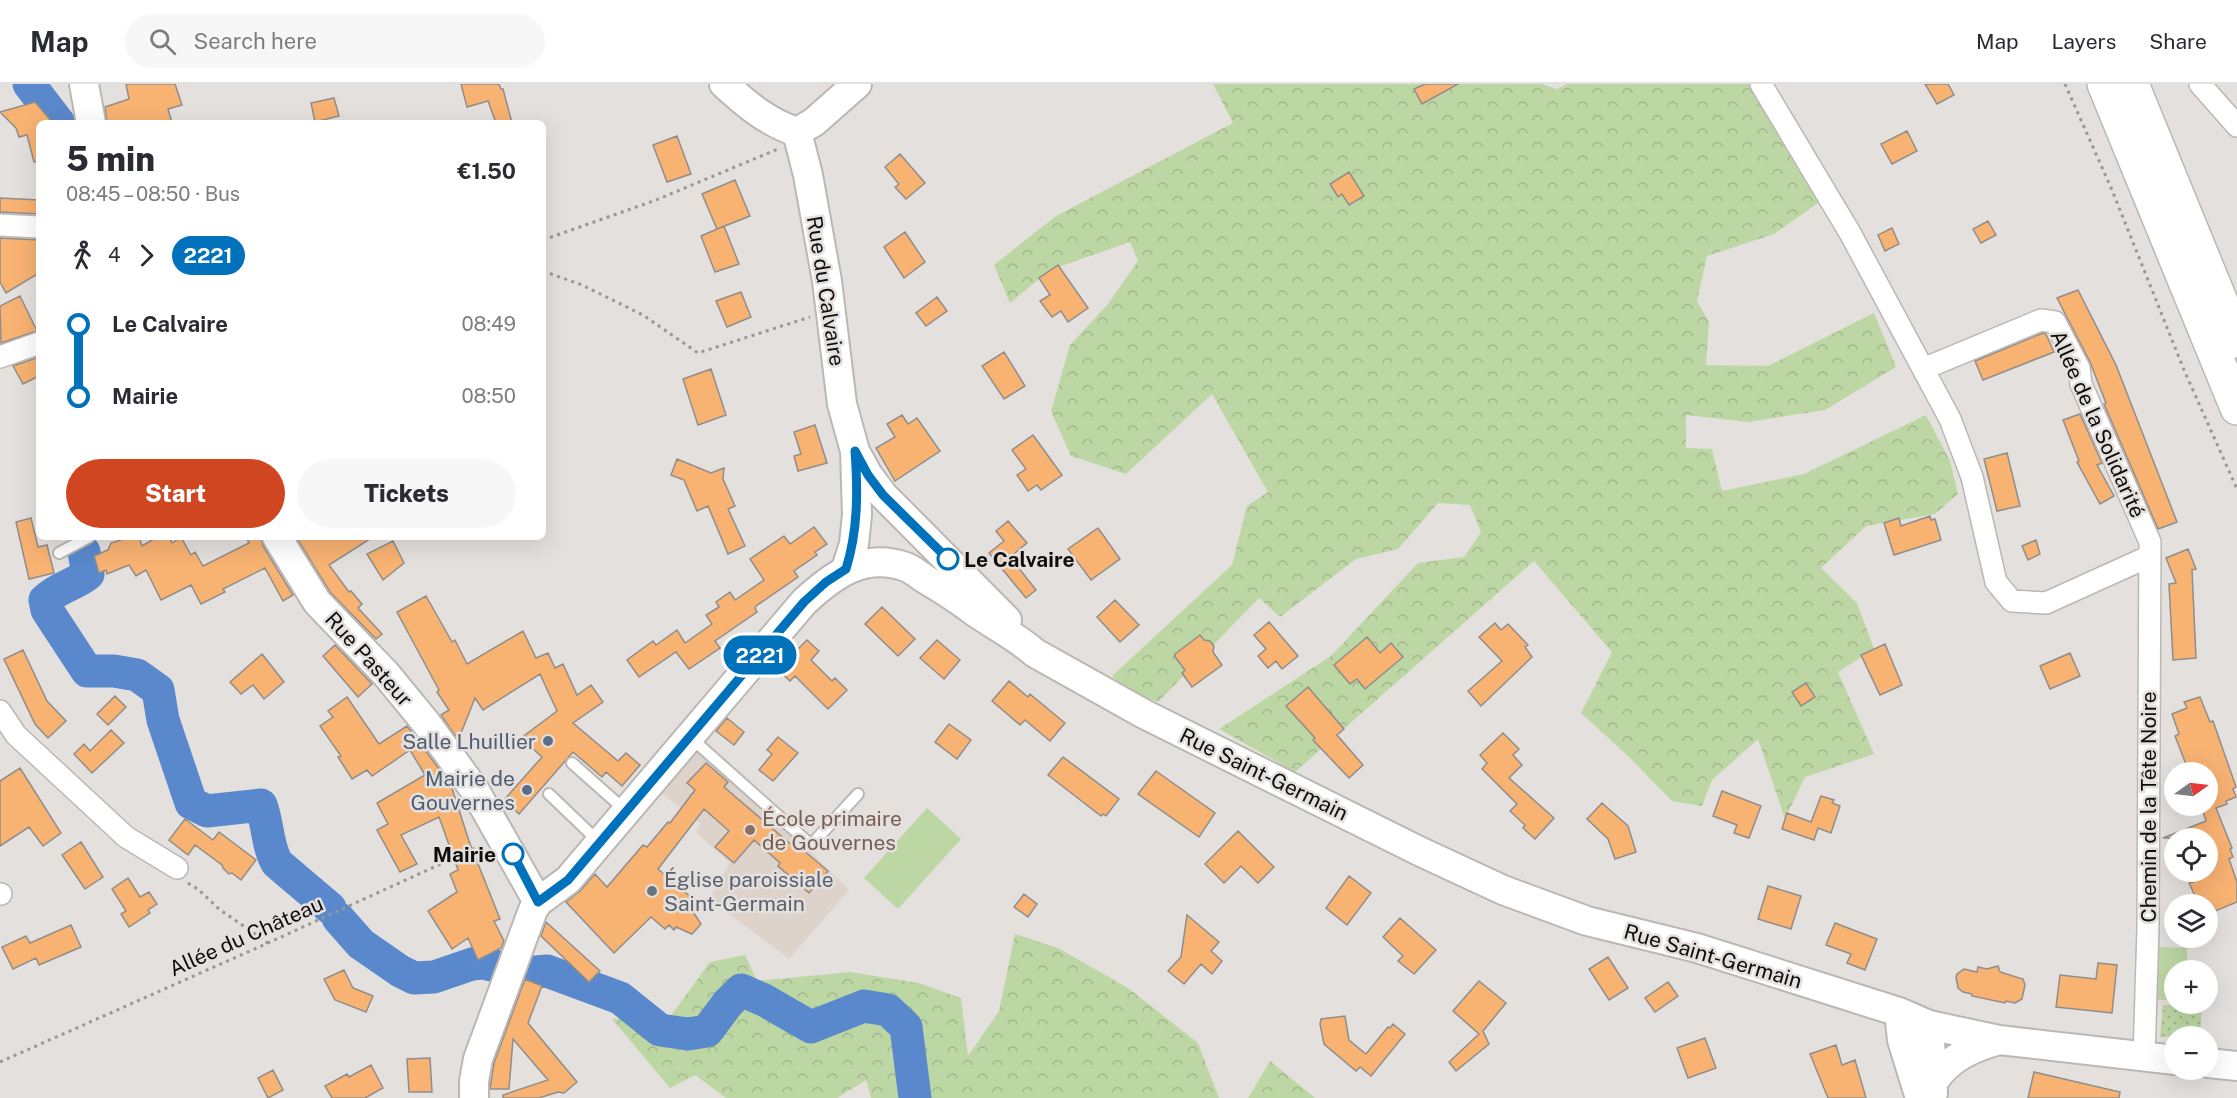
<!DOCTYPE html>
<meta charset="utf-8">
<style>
body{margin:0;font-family:"Public Sans",sans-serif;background:#f7f7f7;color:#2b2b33;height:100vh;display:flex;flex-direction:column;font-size:22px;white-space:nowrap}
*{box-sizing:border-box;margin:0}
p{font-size:20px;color:#7c7c81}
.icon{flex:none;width:33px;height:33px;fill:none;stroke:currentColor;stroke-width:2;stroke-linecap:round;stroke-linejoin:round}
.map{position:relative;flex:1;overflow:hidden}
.details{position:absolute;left:36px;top:36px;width:510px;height:420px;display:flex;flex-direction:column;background:#fff;border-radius:9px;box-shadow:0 6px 24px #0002}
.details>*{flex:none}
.badge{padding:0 12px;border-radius:20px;font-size:21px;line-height:39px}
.needle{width:39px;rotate:76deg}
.buttons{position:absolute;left:2164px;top:678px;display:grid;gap:12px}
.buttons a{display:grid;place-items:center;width:54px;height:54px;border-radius:50%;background:#fff;box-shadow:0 6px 24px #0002;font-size:30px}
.map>.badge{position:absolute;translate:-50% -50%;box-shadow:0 0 0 3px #fff}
.legs{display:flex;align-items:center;gap:9px;height:66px;padding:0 30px;font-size:20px}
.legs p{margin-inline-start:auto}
.head{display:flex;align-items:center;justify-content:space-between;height:102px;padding:0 30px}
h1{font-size:33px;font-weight:800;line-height:45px}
.button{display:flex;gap:12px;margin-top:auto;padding:12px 30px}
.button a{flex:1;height:69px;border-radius:36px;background:#d04621;color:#fff;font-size:24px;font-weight:800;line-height:69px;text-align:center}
.button a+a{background:#f7f7f7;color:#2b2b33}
ul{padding:0 30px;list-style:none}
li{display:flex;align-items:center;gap:21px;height:72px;font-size:22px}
li i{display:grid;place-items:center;width:9px;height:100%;margin:0 8px;background:currentColor}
li i::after{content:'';width:15px;height:15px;margin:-8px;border:4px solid;border-radius:50%;background:#fff}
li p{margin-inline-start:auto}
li:first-child i{background:linear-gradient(#0000 50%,currentColor 0)}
li:last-child i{background:linear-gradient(currentColor 50%,#0000 0)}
header{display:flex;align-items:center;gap:36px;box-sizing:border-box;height:84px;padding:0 30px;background:#fff;border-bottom:2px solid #e1e1e2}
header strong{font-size:28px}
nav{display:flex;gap:33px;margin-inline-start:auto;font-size:21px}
.search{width:420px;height:54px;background:#f7f7f7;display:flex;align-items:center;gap:15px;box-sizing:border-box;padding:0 21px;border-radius:33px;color:#7c7c81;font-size:22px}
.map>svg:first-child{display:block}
.built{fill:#ddd3cb}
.green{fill:#bdd7a4}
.forest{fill:url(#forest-crowns)}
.park{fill:url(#park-dots)}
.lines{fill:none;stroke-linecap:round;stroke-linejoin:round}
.river{stroke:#5989cc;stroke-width:33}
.building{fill:#f8b272;stroke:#908d8a;stroke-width:1.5}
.lane-casing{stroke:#bbb8b4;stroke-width:14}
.street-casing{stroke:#bbb8b4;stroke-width:24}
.secondary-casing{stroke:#bbb8b4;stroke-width:32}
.highway-casing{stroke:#bbb8b4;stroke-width:36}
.path{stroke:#999693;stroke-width:3;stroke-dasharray:3 4.5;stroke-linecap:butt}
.lane{stroke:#fff;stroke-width:10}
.street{stroke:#fff;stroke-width:21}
.secondary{stroke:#fff;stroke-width:28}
.highway{stroke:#fff;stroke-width:33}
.line-1-casing{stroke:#fff;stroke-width:14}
.line-1{stroke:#0072bc;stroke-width:9}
.stop-1-dot{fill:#fff;stroke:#0072bc;stroke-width:3}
.service-dot{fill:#5c6f8a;stroke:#e4e0dd;stroke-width:2}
.education-dot{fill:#8d6e63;stroke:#e4e0dd;stroke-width:2}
.worship-dot{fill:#6b7280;stroke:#e4e0dd;stroke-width:2}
.labels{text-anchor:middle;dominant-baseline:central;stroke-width:5;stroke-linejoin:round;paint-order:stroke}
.street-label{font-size:21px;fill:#0f0e0d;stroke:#e4e0dd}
.stop-label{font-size:21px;font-weight:bold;fill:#0f0e0d;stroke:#e4e0dd;text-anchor:start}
.service-label{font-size:21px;fill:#4e5e75;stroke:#e4e0dd;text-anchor:end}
.education-label{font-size:21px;fill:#785e54;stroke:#e4e0dd;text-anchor:start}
.worship-label{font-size:21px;fill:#5b616d;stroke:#e4e0dd;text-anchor:start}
</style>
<header>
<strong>Map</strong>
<div class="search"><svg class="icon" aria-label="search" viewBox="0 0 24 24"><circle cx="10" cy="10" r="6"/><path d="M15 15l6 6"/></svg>Search here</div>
<nav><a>Map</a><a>Layers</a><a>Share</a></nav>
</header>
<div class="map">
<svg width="2237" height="1014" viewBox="0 0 2237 1014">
<defs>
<pattern id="forest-crowns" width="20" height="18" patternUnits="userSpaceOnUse" patternTransform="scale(1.5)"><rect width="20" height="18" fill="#bdd7a4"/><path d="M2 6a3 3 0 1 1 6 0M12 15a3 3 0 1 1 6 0" fill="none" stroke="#a1b78c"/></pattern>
<pattern id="park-dots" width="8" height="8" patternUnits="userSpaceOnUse" patternTransform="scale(1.5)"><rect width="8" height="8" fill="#bdd7a4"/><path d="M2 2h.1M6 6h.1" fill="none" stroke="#a1b78c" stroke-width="1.8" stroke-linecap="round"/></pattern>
</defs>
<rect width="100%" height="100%" fill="#e4e0dd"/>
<path class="built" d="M698 666 804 761 849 806 789 875 709 815 730 779 696 748 701 740 661 709Z"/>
<path class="green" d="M927 724 961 755 898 825 864 794Z
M2158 863 2187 864V886H2175V916H2157Z"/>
<path class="forest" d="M1213 0H1542L1557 5 1567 0H1749L1788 56 1821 117 1774 150 1707 172 1697 217 1709 238 1706 281 1768 282 1874 229 1896 283 1825 326 1748 338 1686 331V364L1712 365 1722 407 1804 390 1926 331 1950 377 1958 410 1935 430 1866 442 1821 484 1857 519 1874 565 1838 588 1874 670 1805 693 1785 735 1758 655 1712 696 1702 722 1672 717 1627 671 1581 629 1612 568 1534 477 1295 688 1219 645 1331 572 1418 479 1464 473 1481 448 1470 421 1438 419 1398 465 1356 475 1280 533 1259 514 1158 618 1128 606 1112 592 1232 481 1247 422 1268 408 1212 310 1126 390 1071 372 1051 327 1070 261 1108 220 1138 177 1130 158 1050 186 1010 219 994 181 1056 132 1233 39Z
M1015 850 1058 864 1128 904 1198 959 1219 1014H871L866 996 837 1014H726L695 991 670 1004 612 935 670 933 710 878 745 871 757 897 850 888 919 899 961 914 968 972 999 927Z
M1270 977 1315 1014H1248Z"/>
<path class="park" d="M2163 921 2202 924 2200 952 2160 953Z"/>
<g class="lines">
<path class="river" d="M29 0 59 39
M84 468 88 490C73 502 60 502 45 516L47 526 87 587H114L137 591 158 606 163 636 191 719 207 727 261 721C268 739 267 762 277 779L330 824
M338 834 361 860 400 887 414 894 434 893 472 880 483 879 524 889 547 887 620 914 660 946 688 950 707 947 728 919 741 906 764 916 811 943 864 922 888 926 906 943 915 1014"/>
</g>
<path class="building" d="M126 0H175L182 21 168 25 172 39H107L105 23 129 15Z
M461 0H499L501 5H503L512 39H496L488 17 467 23Z
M1425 0H1458L1422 20 1414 5Z
M1925 0H1948L1954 11 1937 20Z
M334 14 339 32 315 38 311 19Z
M35 18 53 39H39V77L34 78 27 51 19 53 16 44 0 28Z
M1907 47 1917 67 1892 80 1881 60Z
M677 52 691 90 667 98 653 61Z
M900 70 925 99 906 115 895 103 899 100 885 83Z
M1349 88 1364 112 1349 121 1342 110 1338 113 1330 100Z
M735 96 750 132 717 145 702 110Z
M0 114 39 116V130L0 128Z
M1988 137 1996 151 1981 159 1973 145Z
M724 142 739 180 715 188 701 152Z
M1892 144 1899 160 1885 167 1878 151Z
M905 148 925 178 904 194 884 163Z
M0 154 39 156V189L6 209 0 198Z
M1058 181 1088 224 1068 238 1061 227 1052 233 1040 217 1050 211 1039 194Z
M2078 206 2116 281 2177 438 2158 445 2104 320 2106 319 2090 278 2057 214Z
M741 208 751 233 727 243 716 217Z
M20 212 37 247 1 259 0 222Z
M937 213 947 227 926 242 916 229Z
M2043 249 2046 250 2054 268 1983 296 1975 277Z
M1004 268 1025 302 1004 315 982 282Z
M39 273V292L23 300 13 282Z
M711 285 726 331 698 341 683 295Z
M2080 330 2102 379 2097 381 2114 412 2100 420 2077 378 2079 377 2063 336Z
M902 331 908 340 917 334 940 367 895 397 876 364 895 353 887 340Z
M815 341 827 379 798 387 794 372 801 370 794 348Z
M1033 351 1062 391 1041 406 1037 401 1028 407 1017 391 1026 385 1012 366Z
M2007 369 2020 422 1997 427 1984 375Z
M677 375 711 389 724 384 723 395 735 422 728 425 745 462 728 470 708 422 697 427 684 396 671 391Z
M1930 432 1931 436 1935 435 1941 456 1894 471 1884 439 1899 434 1901 442Z
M31 434 38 463 47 461 54 489 29 495 16 438Z
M1008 437 1027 459 1010 473 1036 506 1026 514 989 469 1004 457 996 447Z
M814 443 827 460 815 468 817 471 794 487 798 493 756 522 755 524 757 528 715 557 720 564 689 585 676 568 639 593 627 576 653 557 656 561 677 546 685 559 712 540 706 531 719 523 716 518 730 508 735 516 764 496 750 475 784 452 790 460Z
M1098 444 1120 475 1091 496 1068 465Z
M130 453H139L142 462 157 453H169L172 459 181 453 191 471 195 468 203 482 249 459 246 453H261L263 462 293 511 283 517 265 484 223 505 225 508 201 520 191 501 161 516 146 486 136 492 129 481 107 490 106 486 99 489 94 472 108 466 111 459Z
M296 453H373L329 481 349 508 351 507 362 520 358 524 382 550 376 555 330 508Z
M2036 456 2040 470 2028 476 2022 462Z
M393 457 404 479 383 496 367 470Z
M2188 465 2196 485 2192 486 2196 574 2173 576 2169 500 2176 499 2166 474Z
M426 512 452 558 455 556 467 580 523 547 536 574 548 569 555 584 563 580 577 611 591 601 603 618 573 639 618 677 626 669 640 681 622 702 606 688 602 693 573 668 519 730 504 716 542 673 521 654 557 627 540 590 483 626 475 614 461 649 456 653 441 631 449 626 437 608 439 606 397 528Z
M1115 516 1139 541 1120 558 1097 533Z
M882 523 915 555 898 572 865 540Z
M1269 538 1298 572 1282 585 1276 577 1268 584 1258 572 1266 565 1254 551Z
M1495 539 1501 546 1508 540 1528 561 1525 563 1532 573 1481 622 1468 607 1502 577 1479 553Z
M1200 551 1204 556 1210 557 1214 562 1213 568 1222 581 1192 603 1182 589 1185 586 1175 573V570Z
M1367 553 1380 569 1391 559 1403 573 1365 605 1357 595 1350 600 1334 581Z
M807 556 819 567 811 576 832 597 835 594 847 606 828 625 795 592 790 597 776 584 793 566 795 568Z
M937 556 960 576 944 595 920 574Z
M1885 560 1902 601 1880 611 1861 571Z
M335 561 372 600 358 613 323 572Z
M23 566 47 617 66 637 48 654 35 640 4 575Z
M2070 569 2080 592 2050 605 2040 582Z
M262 570 284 598 264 615 253 601 241 610 230 598Z
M1009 597 1028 613 1030 610 1065 639 1050 657 1025 636 1020 641 992 617Z
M1806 599 1815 613 1801 622 1792 608Z
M1308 603 1344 645 1337 651 1363 681 1349 694 1313 656 1315 654 1286 622Z
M115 612 126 623 108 641 97 630Z
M347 613 379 660 407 642 451 701 469 757 500 835 494 837 504 857 501 864 478 876 468 854 452 865 428 827 457 808 450 790 458 786 439 733 401 751 417 780 400 788 377 746 388 740 377 719 425 691 410 666 372 692 367 686 352 695 338 673 341 672 320 642 333 633 328 627Z
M2200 613 2210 638 2213 637 2236 703 2233 705 2236 713 2226 717 2227 720 2216 724 2232 764 2230 765 2233 773 2229 775 2237 798V818L2208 830V820H2199L2189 799 2193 798 2189 788H2208V754H2163L2206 737 2201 722H2208V688H2189L2175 652 2179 650 2172 630 2187 624 2184 618Z
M727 634 744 648 734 661 716 647Z
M949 640 971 656 957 675 935 658Z
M111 646 124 659 92 689 74 670 84 660 90 667Z
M1503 649 1519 665 1513 671 1522 681 1509 694 1554 734 1535 755 1523 744 1525 741 1510 727 1517 720 1482 685 1487 679 1480 671Z
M778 653 798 669 773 697 759 686 772 670 767 666Z
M1063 673 1119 715 1106 732 1103 730 1101 732 1048 691Z
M706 679 728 698 724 703 794 763 796 760 828 787 809 809 778 782 780 779 754 756 734 779 715 763 729 747 704 725 658 785 693 815 688 820 701 840 692 850 676 843 674 846 669 841 665 845 651 833 614 869 566 818 580 807 595 790 607 803 643 761 647 763 668 738 670 739 695 706 687 699Z
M20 684 61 749 43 762 29 743 0 762V697Z
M1156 687 1215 729 1199 753 1138 710Z
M1722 707 1761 722 1749 754 1734 749 1737 741 1713 732Z
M1821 712 1834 716 1832 719 1840 722 1831 749 1818 744 1814 756 1782 745 1787 729 1811 738Z
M1602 719 1628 742 1636 768 1615 775 1608 755 1587 735Z
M185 735 213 756 219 748 256 776 241 796 232 789 229 790 223 784 222 781 195 761 188 771 169 756Z
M1238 747 1274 783 1258 799 1241 782 1224 799 1205 780Z
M81 758 103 793 85 805 62 771Z
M1349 792 1371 809 1347 841 1326 824Z
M128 794 140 813 149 808 157 820 148 826 150 829 129 843 121 830 126 827 112 805Z
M1768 802 1801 812 1791 845 1758 835Z
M1024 810 1037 820 1028 833 1014 823Z
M1187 831 1219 858 1211 867 1222 877 1212 890 1201 880 1184 900 1168 887 1181 873Z
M1400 834 1436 866 1414 890 1398 877 1403 872 1383 853Z
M546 838 600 887 589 898 541 852Z
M1835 839 1877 855 1865 886 1847 879 1851 870 1826 861Z
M71 841 81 863 39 881 36 874 13 885 2 863 26 852 30 859Z
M1608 873 1628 904 1609 916 1589 885Z
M2098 879 2117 881 2112 929 2056 923 2060 891 2096 895Z
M1998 882 2000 888 2023 895 2025 901 2022 915 2015 919 2006 917 2005 919 1972 912V910L1963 908 1958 904 1956 893 1957 890 1964 885 1977 888 1978 883 1987 885Z
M344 886 353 904 373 912 366 928 335 916 324 895Z
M525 895 542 902 528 939 577 998 564 1009 558 1008 539 1014H503V1011L548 996 513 955 509 1005H490L494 979Z
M1479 897 1506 919 1483 947 1489 960 1456 987 1449 978 1479 950 1453 927Z
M1668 898 1678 912 1655 928 1645 914Z
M1345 932 1349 956 1366 970 1388 943 1390 944 1393 940 1405 950 1371 992 1360 983 1356 987 1324 960 1320 940 1321 935Z
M1705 954 1716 984 1688 994 1677 964Z
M1836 961 1842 981 1855 976 1866 1014H1828L1810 970Z
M430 974 432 1008H409L407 975Z
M371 981 383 1004 365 1014H332L325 1002 347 990 349 993Z
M273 986 283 1006 268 1014 258 994Z
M2034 988 2120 1008 2119 1014H2028Z"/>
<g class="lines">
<defs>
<path id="lane" d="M59 469 89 453
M690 653 811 761 858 710
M572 679 626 727
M549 710 598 757"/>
<path id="street" d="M1761 0 1850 149 1950 335 1972 393 1996 498 2012 517 2046 519 2150 472
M2200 0 2237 42
M0 141 39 143
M0 273 39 259
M1923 285 2041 236 2055 238 2079 284 2081 300 2150 458 2148 844 2144 974
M0 627 16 651 126 753 177 784
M0 810H1"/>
<path id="secondary" d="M84 0 91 39
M724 0C747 21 767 38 797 48
M797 48 808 91 827 197 842 320 855 367 857 431 854 460 846 485
M797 48 814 38 857 0
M857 371 868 391 883 411 1007 536
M277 453 317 518 386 590 427 640 474 705 538 818
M1899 928 1902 956 1920 1014
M1929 941 1933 1009
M2208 979 2237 982
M1934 997C1950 973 1972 964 1999 956
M474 1014V997L478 975 533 826 538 818 568 796 804 518C833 491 864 468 906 483 912 485 919 491 925 495 942 505 959 516 975 528 995 542 1017 553 1035 569L1144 630 1419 767 1503 806 1587 837 1697 864 1899 928 1929 941 1999 956 2175 976"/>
<path id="highway" d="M2104 0 2237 324
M2132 0 2237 257"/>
</defs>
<use href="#lane" class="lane-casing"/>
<use href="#street" class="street-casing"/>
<use href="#secondary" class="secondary-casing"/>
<use href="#highway" class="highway-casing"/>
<path class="path" d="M2065 0 2112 106 2184 286 2237 405
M543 156 656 116 778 65
M543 187 582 201 643 231 698 269 810 233
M188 799 199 806 219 825 268 859
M0 978 268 859 480 762"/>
<use href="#lane" class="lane"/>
<use href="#street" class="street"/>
<use href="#secondary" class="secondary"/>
<use href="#highway" class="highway"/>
</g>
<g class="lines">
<defs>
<path id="line-1" d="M513 770 538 818 568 796 804 518 826 498 846 485C858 446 858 408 855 367L868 391 883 411 948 475"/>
</defs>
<use href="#line-1" class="line-1-casing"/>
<use href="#line-1" class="line-1"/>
</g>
<g class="stop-1-dot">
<circle cx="948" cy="475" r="10"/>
<circle cx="513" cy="770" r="10"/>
</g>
<g class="service-dot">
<circle cx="548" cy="657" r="6"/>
<circle cx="527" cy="706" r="6"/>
</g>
<circle class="education-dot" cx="750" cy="746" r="6"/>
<circle class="worship-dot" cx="652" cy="807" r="6"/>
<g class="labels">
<g class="street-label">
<text transform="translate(826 207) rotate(81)">Rue du Calvaire</text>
<text transform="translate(2098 340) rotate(66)">Allée de la Solidarité</text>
<text transform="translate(369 575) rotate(48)">Rue Pasteur</text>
<text transform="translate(1264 690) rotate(26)">Rue Saint-Germain</text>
<text transform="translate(2148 723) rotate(-90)">Chemin de la Tête Noire</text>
<text transform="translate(246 852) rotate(-24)">Allée du Château</text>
<text transform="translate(1713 872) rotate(16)">Rue Saint-Germain</text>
</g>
<g class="stop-label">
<text x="964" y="475">Le Calvaire</text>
<text x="496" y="770" text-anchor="end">Mairie</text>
</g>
<g class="service-label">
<text x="536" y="657">Salle Lhuillier</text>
<text x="515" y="694">Mairie de<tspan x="515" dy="24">Gouvernes</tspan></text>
</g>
<g class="education-label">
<text x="762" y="734">École primaire<tspan x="762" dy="24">de Gouvernes</tspan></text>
</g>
<g class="worship-label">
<text x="664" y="795">Église paroissiale<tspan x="664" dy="24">Saint-Germain</tspan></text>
</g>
</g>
</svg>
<div class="buttons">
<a><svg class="needle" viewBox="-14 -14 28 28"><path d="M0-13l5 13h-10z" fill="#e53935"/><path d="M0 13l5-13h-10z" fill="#7c7c81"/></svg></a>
<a><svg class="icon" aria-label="locate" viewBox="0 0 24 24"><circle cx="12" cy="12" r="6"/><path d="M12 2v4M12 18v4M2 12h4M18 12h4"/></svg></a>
<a><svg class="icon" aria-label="layers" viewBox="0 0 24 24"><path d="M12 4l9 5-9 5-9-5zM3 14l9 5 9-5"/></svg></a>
<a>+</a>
<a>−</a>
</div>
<b class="badge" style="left:760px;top:571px;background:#0072bc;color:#fff">2221</b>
<section class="details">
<div class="head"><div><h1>5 min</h1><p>08:45 – 08:50 · Bus</p></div><b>€1.50</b></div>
<div class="legs"><svg class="icon" aria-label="walk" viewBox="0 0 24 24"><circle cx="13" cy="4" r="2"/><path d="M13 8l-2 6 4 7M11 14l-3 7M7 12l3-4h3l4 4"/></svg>4<svg class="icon" aria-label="forward" viewBox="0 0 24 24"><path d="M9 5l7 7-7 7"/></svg><b class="badge" style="background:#0072bc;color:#fff">2221</b></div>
<ul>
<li><i style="color:#0072bc"></i><b>Le Calvaire</b><p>08:49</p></li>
<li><i style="color:#0072bc"></i><b>Mairie</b><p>08:50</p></li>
</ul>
<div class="button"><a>Start</a><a>Tickets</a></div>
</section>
</div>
